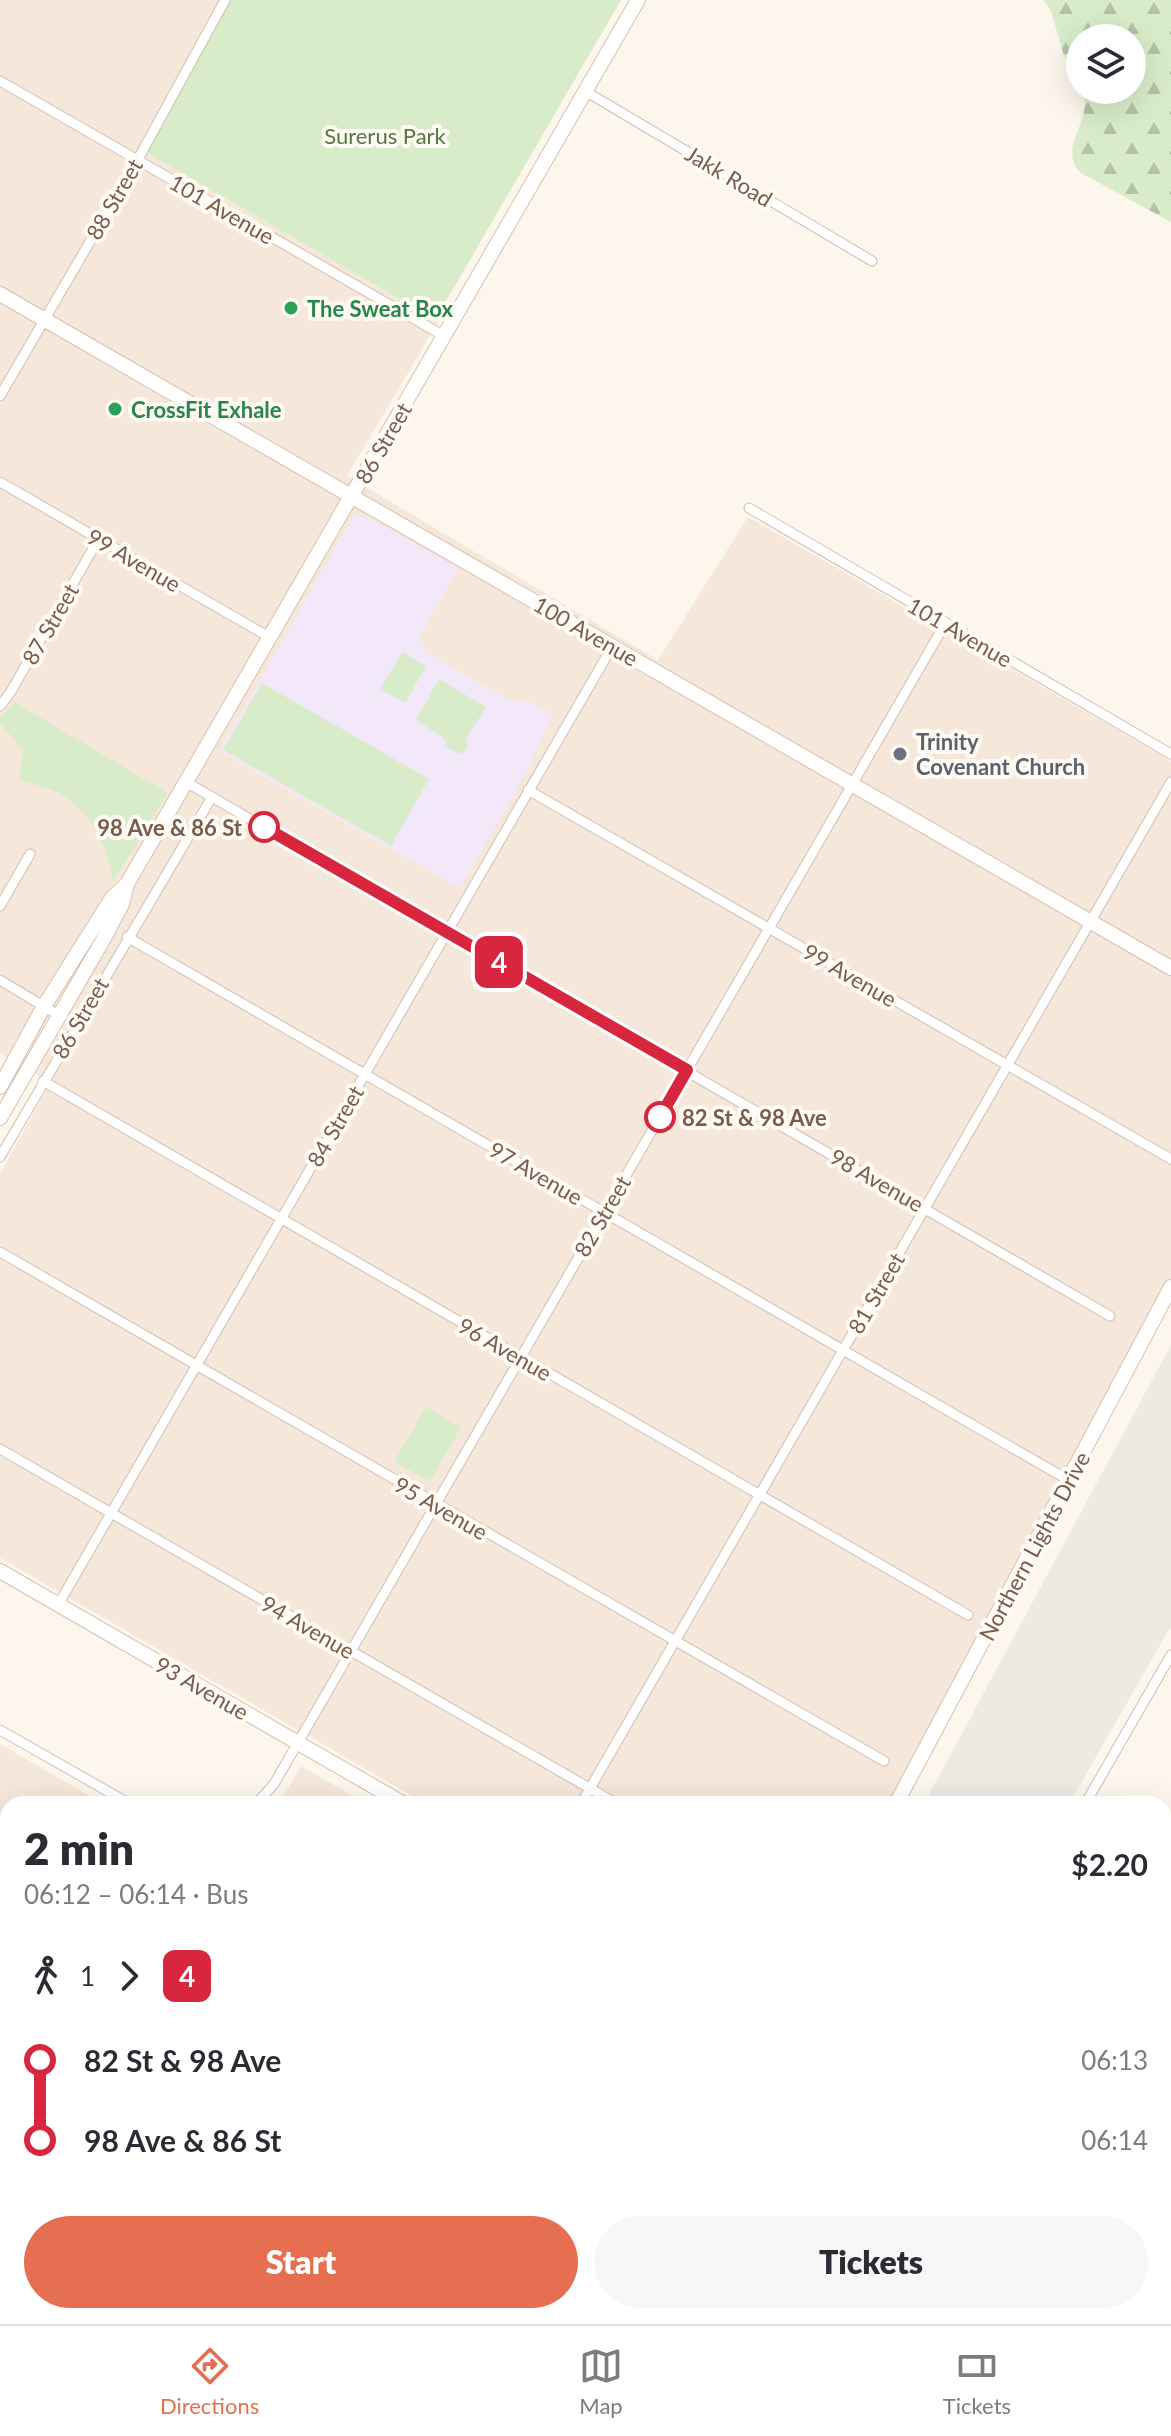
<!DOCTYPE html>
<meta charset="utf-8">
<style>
body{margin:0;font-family:Lato,sans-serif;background:#f7f7f7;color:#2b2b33;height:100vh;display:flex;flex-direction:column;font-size:30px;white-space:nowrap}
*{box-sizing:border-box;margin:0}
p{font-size:26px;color:#7c7c81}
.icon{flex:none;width:44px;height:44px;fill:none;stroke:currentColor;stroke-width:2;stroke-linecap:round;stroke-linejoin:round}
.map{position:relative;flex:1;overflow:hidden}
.sheet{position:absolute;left:0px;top:1796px;width:1172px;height:528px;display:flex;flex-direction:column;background:#fff;border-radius:24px 24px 0 0;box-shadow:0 8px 32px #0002}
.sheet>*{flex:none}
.badge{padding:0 16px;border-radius:12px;font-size:28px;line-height:52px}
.controls{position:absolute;left:1066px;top:24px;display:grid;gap:16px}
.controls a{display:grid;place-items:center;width:80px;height:80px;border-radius:50%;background:#fff;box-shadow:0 8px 32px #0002;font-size:40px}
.map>.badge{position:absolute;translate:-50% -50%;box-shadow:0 0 0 4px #fff}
.legs{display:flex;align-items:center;gap:12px;height:88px;padding:0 24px;font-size:26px}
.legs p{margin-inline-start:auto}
.head{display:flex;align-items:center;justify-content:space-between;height:136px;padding:0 24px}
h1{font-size:44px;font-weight:800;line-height:60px}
.action{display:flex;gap:16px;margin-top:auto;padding:16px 24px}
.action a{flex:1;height:92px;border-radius:48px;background:#e76f51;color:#fff;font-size:32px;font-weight:800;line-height:92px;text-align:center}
.action a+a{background:#f7f7f7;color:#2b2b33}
ul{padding:0 24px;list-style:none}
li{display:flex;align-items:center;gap:28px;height:80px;font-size:30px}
li i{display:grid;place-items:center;width:12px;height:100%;margin:0 10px;background:currentColor}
li i::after{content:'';width:20px;height:20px;margin:-10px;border:6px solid;border-radius:50%;background:#fff}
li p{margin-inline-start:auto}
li:first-child i{background:linear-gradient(#0000 50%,currentColor 0)}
li:last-child i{background:linear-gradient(currentColor 50%,#0000 0)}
.tab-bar{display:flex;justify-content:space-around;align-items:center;height:112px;border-top:2px solid #e1e1e2;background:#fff;font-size:22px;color:#7c7c81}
.tab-bar a{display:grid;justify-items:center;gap:4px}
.tab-bar .current{color:#e76f51}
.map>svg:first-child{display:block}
.residential{fill:#f5e8da}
.industrial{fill:#efe9e4}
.education{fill:#f3e8fa}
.green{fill:#d8ecc9}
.forest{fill:url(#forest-firs)}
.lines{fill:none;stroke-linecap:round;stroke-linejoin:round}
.street-casing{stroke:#d1beb0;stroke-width:11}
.secondary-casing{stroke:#d6c0b0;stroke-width:16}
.street{stroke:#fff;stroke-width:9}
.secondary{stroke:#fff;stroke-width:14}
.rail-casing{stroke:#b9a8c9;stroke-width:6}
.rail{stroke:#fffaf3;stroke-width:3;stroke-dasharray:9;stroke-linecap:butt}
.line-1-casing{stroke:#fff;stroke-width:18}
.line-1{stroke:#d7263d;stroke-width:12}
.leisure-dot{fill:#2e9e5b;stroke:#fffaf3;stroke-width:3}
.worship-dot{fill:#6b7280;stroke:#fffaf3;stroke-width:3}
.stop-1-dot{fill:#fff;stroke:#d7263d;stroke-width:4}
.labels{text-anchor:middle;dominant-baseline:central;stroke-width:8;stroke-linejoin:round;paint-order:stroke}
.park-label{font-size:22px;fill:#537a41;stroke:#fffaf3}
.street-label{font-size:22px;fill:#7a5c4d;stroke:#fffaf3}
.leisure-label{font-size:22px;font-weight:bold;fill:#27864d;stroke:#fffaf3;text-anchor:start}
.worship-label{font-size:22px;font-weight:bold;fill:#5b616d;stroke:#fffaf3;text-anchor:start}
.stop-label{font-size:22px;font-weight:bold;fill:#7a5c4d;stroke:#fffaf3;text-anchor:end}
</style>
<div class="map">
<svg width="1171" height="2324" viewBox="0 0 1171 2324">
<defs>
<pattern id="forest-firs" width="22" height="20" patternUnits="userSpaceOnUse" patternTransform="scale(2)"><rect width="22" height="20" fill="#d8ecc9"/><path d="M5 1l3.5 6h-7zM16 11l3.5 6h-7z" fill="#b4c2a5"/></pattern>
</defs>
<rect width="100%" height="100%" fill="#fdf6ec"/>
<path class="residential" d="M0 0H231L144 151 438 322 347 476 658 660 748 517 1171 761V1287L899 1804H426L0 1558V1174L51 1082 0 1054Z
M0 1744 104 1804H8V1960L0 1955Z
M301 1766 367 1804H279Z
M0 2231 8 2236V2316H29L25 2324H0Z
M1164 2236 1171 2240V2324H565L569 2316H1164Z
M51 2316H138L152 2324H47Z
M178 2316H397L393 2324H192Z"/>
<path class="industrial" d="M1171 1345V1626L1069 1804H924Z"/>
<path class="education" d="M354 515H364L458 568 420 636 425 652 511 701H528L552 714 526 773 460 888 220 751Z
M8 2076V2210L0 2205V2089Z"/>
<path class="green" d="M231 0H621L435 320 144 151Z
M402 652 426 666 405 703 380 689Z
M439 679 486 707 466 739 468 747 459 754 445 746V739L416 720Z
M262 683 429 779 391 846 223 750Z
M14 702 168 793 113 882C107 850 95 817 67 798 54 789 34 785 19 779L23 750 0 723V718Z
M426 1407 461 1427 430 1481 394 1462Z
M397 2316H565L561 2324H393Z"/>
<path class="forest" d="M1044 0H1171V222L1081 173C1056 146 1095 121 1082 90H1132V38H1080V86L1064 56 1051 11Z"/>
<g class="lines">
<defs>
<path id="street" d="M0 81 444 336
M585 91 872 261
M0 396 137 161 225 0
M0 482 269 637
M749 508 1171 754
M0 706 10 693 98 540
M186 782 1110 1316
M528 790 1171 1159
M0 906 30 854
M127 937 1070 1481
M0 980 60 1016
M43 1081 968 1615
M0 1157 212 797
M0 1252 884 1761
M0 1449 617 1804
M58 1605 612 647
M0 1730 130 1804
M256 1804 274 1784 945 624
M581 1804 1171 782
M1085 1804 1171 1655
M0 2225 8 2230
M157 2316 171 2324
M733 2316 747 2324
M38 2324 42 2316
M320 2324 325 2316
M654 2324 658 2316
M849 2324 854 2316
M1047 2324 1052 2316"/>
<path id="secondary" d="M0 294 1171 968
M0 1087 44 1006 112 898 126 885
M0 1118 103 940 122 904 127 884 638 0
M0 1571 404 1804
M896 1804 1171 1287
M1164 2229 1171 2233"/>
</defs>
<use href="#street" class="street-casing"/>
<use href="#secondary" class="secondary-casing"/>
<use href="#street" class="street"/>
<use href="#secondary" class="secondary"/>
<defs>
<path id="rail" d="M1164 1939 1171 1944"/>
</defs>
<use href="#rail" class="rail-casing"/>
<use href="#rail" class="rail"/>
</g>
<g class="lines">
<defs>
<path id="line-1" d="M264 827 687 1070 660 1117"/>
</defs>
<use href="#line-1" class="line-1-casing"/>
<use href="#line-1" class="line-1"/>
</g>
<g class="leisure-dot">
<circle cx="291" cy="308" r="8"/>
<circle cx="115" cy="409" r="8"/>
</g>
<circle class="worship-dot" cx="900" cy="754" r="8"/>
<g class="stop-1-dot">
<circle cx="264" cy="827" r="14"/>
<circle cx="660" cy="1117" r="14"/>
</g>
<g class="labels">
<g class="park-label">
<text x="385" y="135">Surerus Park</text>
</g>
<g class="street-label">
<text transform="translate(729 176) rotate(31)">Jakk Road</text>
<text transform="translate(114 199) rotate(-60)">88 Street</text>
<text transform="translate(222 209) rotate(30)">101 Avenue</text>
<text transform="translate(383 443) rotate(-60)">86 Street</text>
<text transform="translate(134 560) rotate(30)">99 Avenue</text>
<text transform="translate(50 624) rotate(-60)">87 Street</text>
<text transform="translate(586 631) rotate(30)">100 Avenue</text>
<text transform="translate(960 632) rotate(30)">101 Avenue</text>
<text transform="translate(850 975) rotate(30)">99 Avenue</text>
<text transform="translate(80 1018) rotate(-60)">86 Street</text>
<text transform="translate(335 1126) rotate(-60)">84 Street</text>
<text transform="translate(536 1173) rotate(30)">97 Avenue</text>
<text transform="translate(877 1180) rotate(30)">98 Avenue</text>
<text transform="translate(602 1216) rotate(-60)">82 Street</text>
<text transform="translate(876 1293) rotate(-60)">81 Street</text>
<text transform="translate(505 1349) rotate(30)">96 Avenue</text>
<text transform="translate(441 1508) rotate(30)">95 Avenue</text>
<text transform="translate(1034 1546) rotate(-62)">Northern Lights Drive</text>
<text transform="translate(308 1627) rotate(30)">94 Avenue</text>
<text transform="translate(202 1688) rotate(30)">93 Avenue</text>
</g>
<g class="leisure-label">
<text x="307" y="308">The Sweat Box</text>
<text x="131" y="409">CrossFit Exhale</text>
</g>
<g class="worship-label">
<text x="916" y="741">Trinity<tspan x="916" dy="25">Covenant Church</tspan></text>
</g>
<g class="stop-label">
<text x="242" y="827">98 Ave &amp; 86 St</text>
<text x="682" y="1117" text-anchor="start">82 St &amp; 98 Ave</text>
</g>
</g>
</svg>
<div class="controls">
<a><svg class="icon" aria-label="layers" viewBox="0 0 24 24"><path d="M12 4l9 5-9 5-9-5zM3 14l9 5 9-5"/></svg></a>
</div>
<b class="badge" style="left:499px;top:962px;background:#d7263d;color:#fff">4</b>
<section class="sheet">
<div class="head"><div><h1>2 min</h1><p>06:12 – 06:14 · Bus</p></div><b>$2.20</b></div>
<div class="legs"><svg class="icon" aria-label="walk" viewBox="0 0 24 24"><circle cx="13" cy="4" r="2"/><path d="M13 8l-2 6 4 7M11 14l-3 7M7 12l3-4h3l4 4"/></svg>1<svg class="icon" aria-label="forward" viewBox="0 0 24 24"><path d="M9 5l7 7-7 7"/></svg><b class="badge" style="background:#d7263d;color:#fff">4</b></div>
<ul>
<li><i style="color:#d7263d"></i><b>82 St &amp; 98 Ave</b><p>06:13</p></li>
<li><i style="color:#d7263d"></i><b>98 Ave &amp; 86 St</b><p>06:14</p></li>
</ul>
<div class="action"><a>Start</a><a>Tickets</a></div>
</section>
</div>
<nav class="tab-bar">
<a class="current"><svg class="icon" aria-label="directions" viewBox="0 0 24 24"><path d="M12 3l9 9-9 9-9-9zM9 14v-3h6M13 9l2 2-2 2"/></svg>Directions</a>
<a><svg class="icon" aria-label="map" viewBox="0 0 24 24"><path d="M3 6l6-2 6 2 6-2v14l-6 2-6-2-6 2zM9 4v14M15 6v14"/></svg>Map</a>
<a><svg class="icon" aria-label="tickets" viewBox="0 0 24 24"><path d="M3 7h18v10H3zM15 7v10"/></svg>Tickets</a>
</nav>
